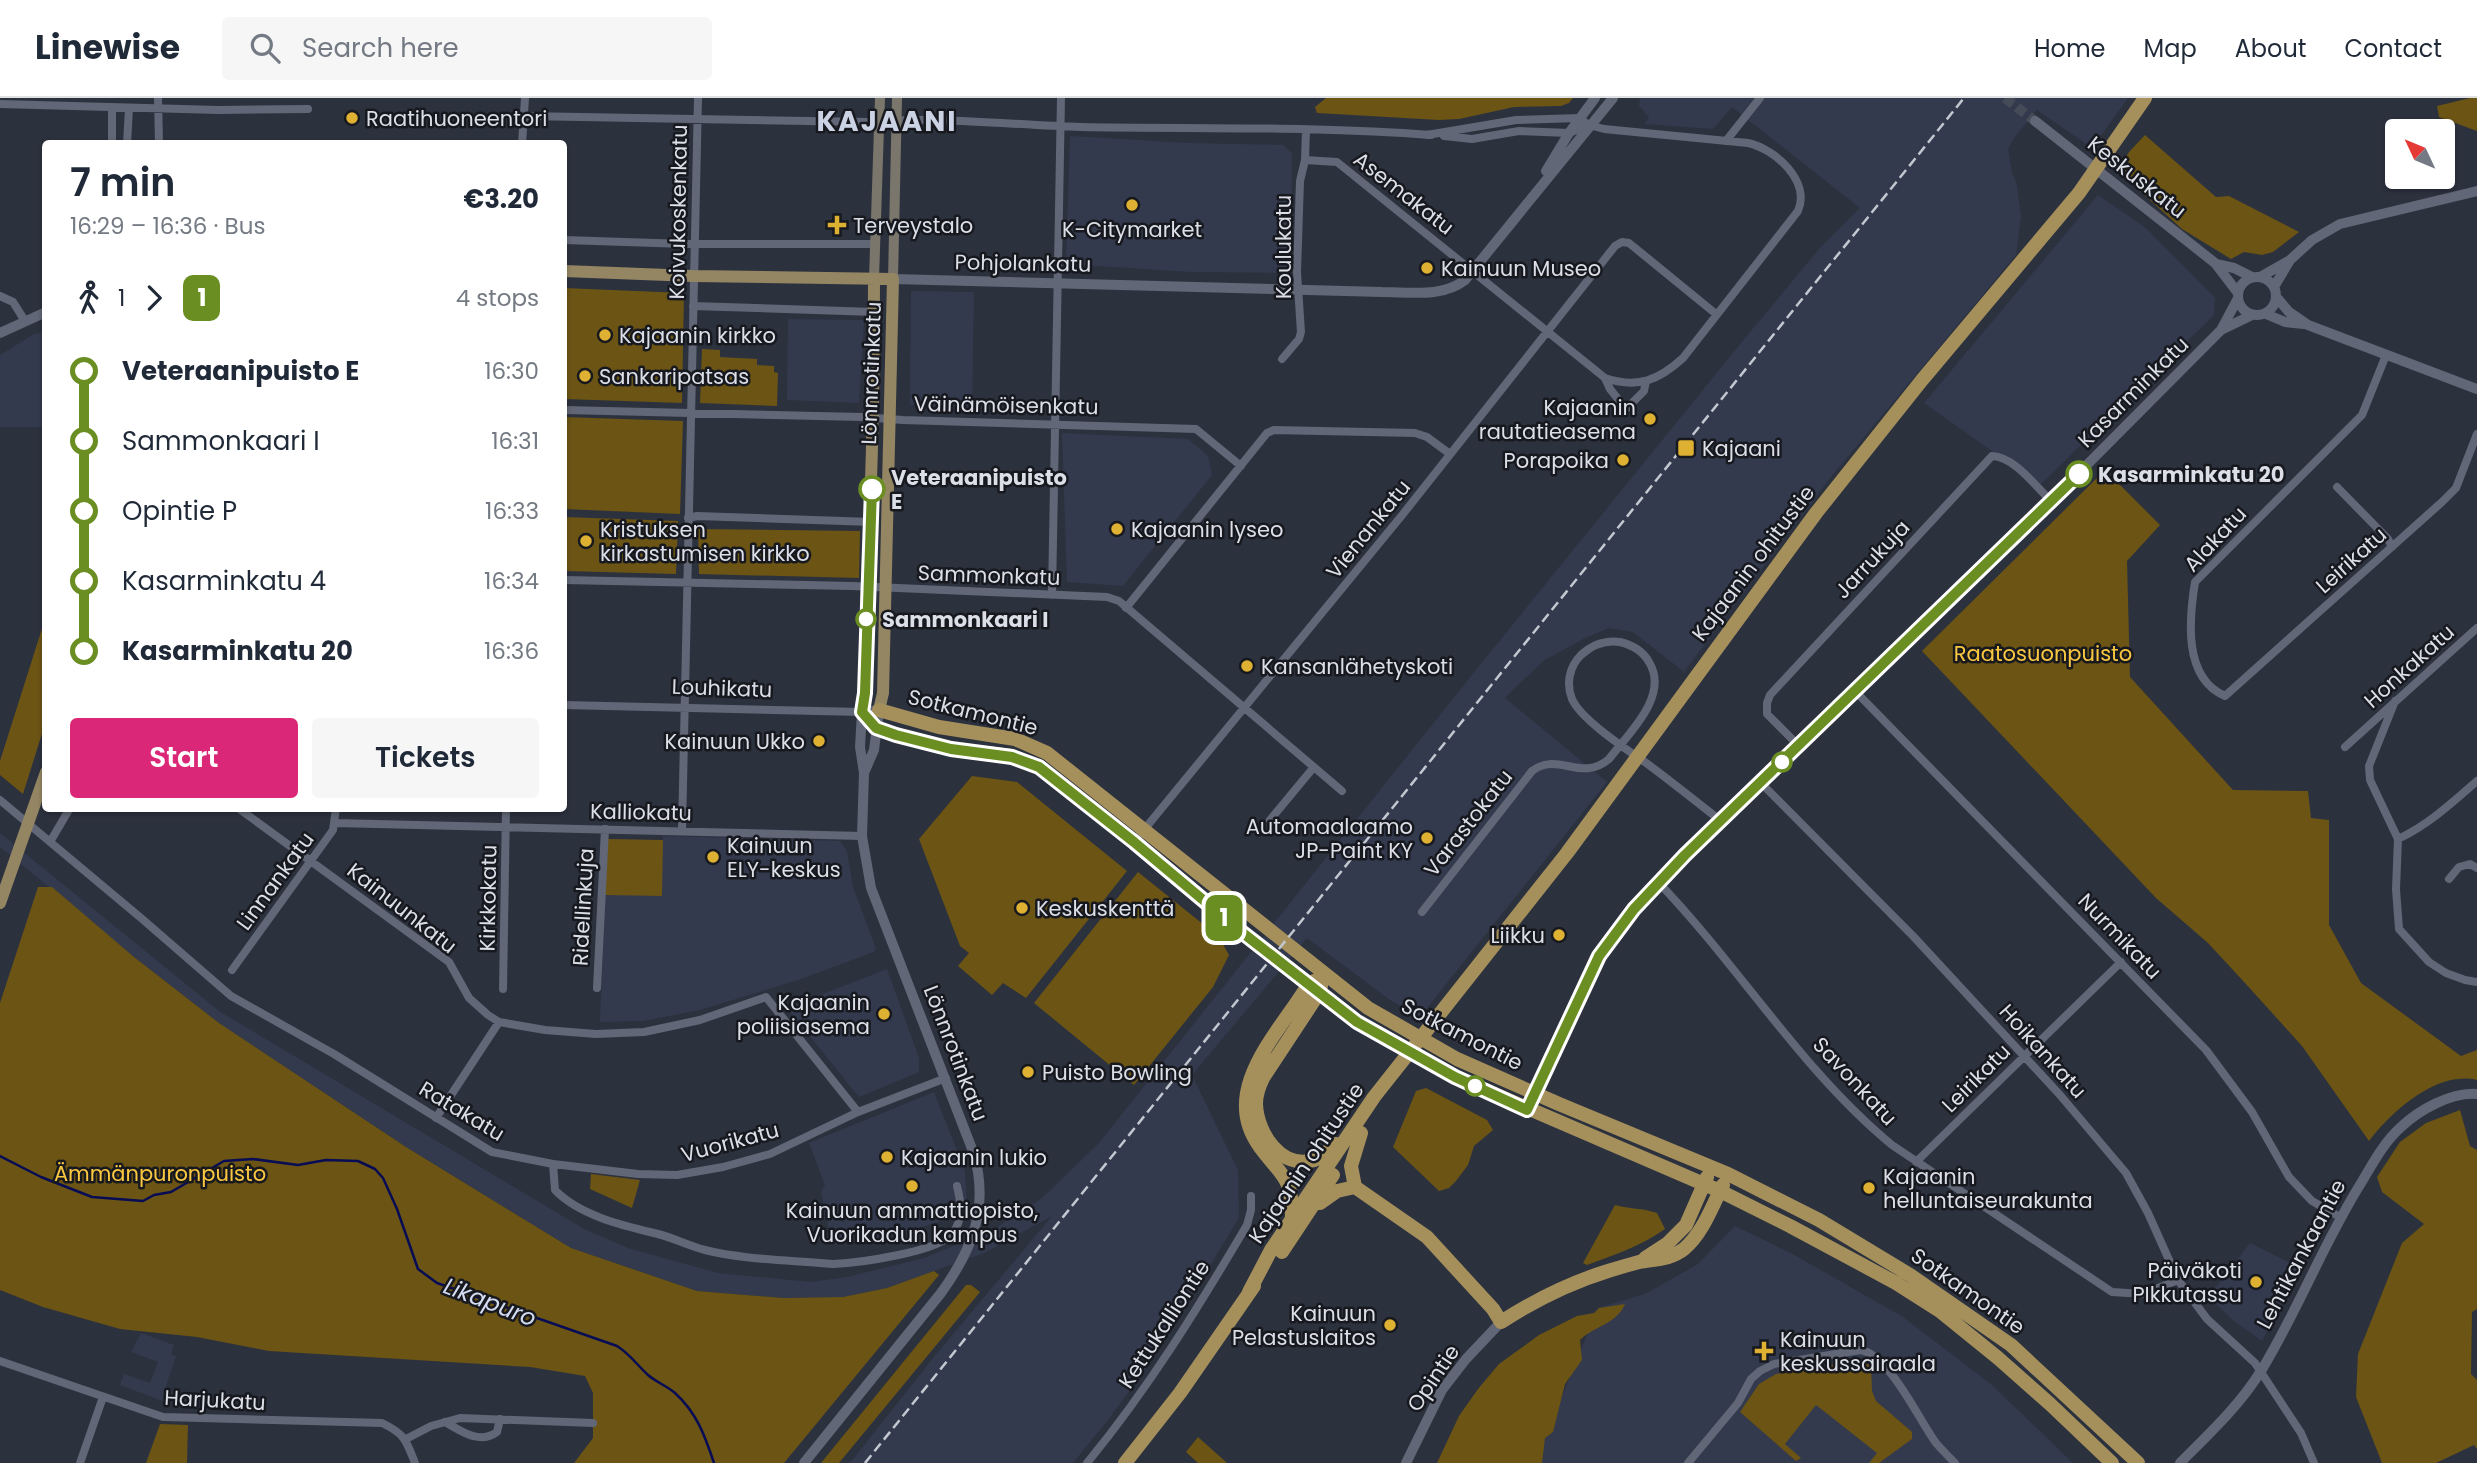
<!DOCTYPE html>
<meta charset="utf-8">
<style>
body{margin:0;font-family:Poppins,sans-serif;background:#f6f6f7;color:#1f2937;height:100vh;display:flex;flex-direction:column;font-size:26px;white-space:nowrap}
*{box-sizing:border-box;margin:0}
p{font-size:23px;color:#747a83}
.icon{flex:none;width:38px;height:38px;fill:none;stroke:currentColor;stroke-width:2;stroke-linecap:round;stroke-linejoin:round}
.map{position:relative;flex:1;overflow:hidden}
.panel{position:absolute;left:42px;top:42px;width:525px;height:672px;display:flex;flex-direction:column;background:#fff;border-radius:7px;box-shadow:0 2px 5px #0004}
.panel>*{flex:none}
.badge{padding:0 14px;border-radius:10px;font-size:24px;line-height:46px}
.needle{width:46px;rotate:314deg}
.buttons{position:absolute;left:2385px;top:21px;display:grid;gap:14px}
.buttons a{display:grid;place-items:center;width:70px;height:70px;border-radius:7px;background:#fff;box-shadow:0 2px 5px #0004;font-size:35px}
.map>.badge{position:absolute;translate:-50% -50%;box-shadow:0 0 0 4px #fff}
.legs{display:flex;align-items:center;gap:10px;height:77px;padding:0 28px;font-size:23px}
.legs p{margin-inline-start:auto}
.overview{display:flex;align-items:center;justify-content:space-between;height:119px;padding:0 28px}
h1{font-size:38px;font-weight:600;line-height:52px}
.primary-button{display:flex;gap:14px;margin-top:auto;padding:14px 28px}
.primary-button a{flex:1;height:80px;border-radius:7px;background:#db2777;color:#fff;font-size:28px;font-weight:600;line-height:80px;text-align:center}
.primary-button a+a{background:#f6f6f7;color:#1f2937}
ul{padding:0 28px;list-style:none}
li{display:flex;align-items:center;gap:24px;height:70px;font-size:26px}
li i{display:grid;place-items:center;width:10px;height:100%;margin:0 9px;background:currentColor}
li i::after{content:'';width:18px;height:18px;margin:-9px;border:5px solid;border-radius:50%;background:#fff}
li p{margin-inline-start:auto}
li:first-child i{background:linear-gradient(#0000 50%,currentColor 0)}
li:last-child i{background:linear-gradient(currentColor 50%,#0000 0)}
header{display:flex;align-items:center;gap:42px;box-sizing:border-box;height:98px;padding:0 35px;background:#fff;border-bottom:2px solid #e0e1e3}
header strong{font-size:33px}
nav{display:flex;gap:38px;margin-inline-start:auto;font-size:24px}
.search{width:490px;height:63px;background:#f6f6f7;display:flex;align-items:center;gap:18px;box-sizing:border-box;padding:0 24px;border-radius:7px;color:#747a83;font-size:26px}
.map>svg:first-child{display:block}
.built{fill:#333a4d}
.green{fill:#6b5414}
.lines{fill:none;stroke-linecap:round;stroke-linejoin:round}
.stream{stroke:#070c54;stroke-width:2.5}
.tertiary-tunnel{stroke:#464b58;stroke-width:10;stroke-dasharray:10 5;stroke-linecap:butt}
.minor{stroke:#616776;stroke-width:8}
.tertiary{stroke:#616776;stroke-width:10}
.secondary{stroke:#7a766c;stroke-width:10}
.primary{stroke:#948663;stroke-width:12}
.trunk{stroke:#a5905c;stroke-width:14}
.rail{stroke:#c3c7d0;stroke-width:2.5;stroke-dasharray:10 5;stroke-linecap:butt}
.line-1-casing{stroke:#fff;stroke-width:16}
.line-1{stroke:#6b8e23;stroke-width:10}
.poi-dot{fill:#deb133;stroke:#17191f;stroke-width:2.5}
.stop-1-dot{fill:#fff;stroke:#6b8e23;stroke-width:3.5}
.labels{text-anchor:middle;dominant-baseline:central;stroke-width:5;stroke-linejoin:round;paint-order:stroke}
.poi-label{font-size:21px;fill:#dcdfe8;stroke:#17191f;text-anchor:start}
.street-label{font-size:21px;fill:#dcdfe8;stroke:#17191f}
.stop-label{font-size:21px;font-weight:bold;fill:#dcdfe8;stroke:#17191f;text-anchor:start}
.park-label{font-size:21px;fill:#f9c740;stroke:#17191f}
.water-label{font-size:23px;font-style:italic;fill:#d4dcf2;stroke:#17191f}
.district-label{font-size:28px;font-weight:bold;letter-spacing:2px;fill:#cbd2e3;stroke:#17191f}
</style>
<header>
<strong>Linewise</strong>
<div class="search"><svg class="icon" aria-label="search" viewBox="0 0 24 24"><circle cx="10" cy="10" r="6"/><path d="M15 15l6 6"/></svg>Search here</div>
<nav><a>Home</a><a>Map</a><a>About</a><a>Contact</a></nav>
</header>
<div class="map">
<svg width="2477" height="1365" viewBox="0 0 2477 1365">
<rect width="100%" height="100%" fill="#2c313e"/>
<path class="built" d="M1640 0H2128L2092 50 2037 12 2014 40 2008 51 2012 74 2017 87 2021 119 2016 157 1830 380 1684 574 1633 534 1609 530 1585 540 1543 563 1505 600 1607 684 1420 919 1390 902 1307 840 1192 977 1238 1072 1239 1120 1156 1256 1108 1322 1073 1365H850L934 1259 1052 1118 984 1155 887 1190 843 1199 784 1200 697 1193 571 1150 406 1049 219 925 134 859 0 749V735L219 913 586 1132 631 1151 718 1175 811 1184 847 1179 924 1160 991 1133 1041 1101 1098 1046 1471 578 1745 240 1819 151 1860 110 1732 9 1713 31 1645 26 1649 19 1639 8Z
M1070 38 1189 45 1283 47 1292 55 1291 170 1285 175 1191 174 1066 166Z
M2098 97 2146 130 2215 200 2214 217 2040 387 1924 305Z
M911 193 974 194 972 308 910 307Z
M788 221 864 222 859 305 787 302Z
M45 234V329H0V257L34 236Z
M1062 335 1188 341 1208 358 1212 377 1123 488 1067 484Z
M663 738 840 743 847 753 853 789 876 851 874 854 798 882 700 912 643 923 600 924 605 797 663 742Z
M887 871 919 960V974L859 999 787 910Z
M934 994 965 1073 967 1107 957 1118 897 1137 832 1147 821 1094 825 1087 809 1045Z
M1735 1128 1791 1155 1903 1219 1992 1287 2073 1365H1535L1598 1210 1645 1196 1698 1166Z
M2250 1145 2300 1170 2262 1243 2234 1223 2208 1199Z
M141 1235 174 1247 171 1256 176 1258 165 1291 172 1294 168 1305 120 1287 124 1276 150 1285 158 1264 131 1254Z"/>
<path class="green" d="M1326 0H1573L1569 5 1561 8 1514 9 1459 21 1439 22 1317 15 1315 9Z
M2470 0H2477V33L2439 19 2437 8Z
M2145 37 2216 99 2229 98 2299 134 2273 154 2262 157 2244 154 2231 161 2182 131 2117 72 2129 54Z
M564 190 684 195 682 305 564 301Z
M702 251 720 252V259L757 261V267L774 268V274L778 275 777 308 700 305Z
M564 319 683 323 680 416 564 411Z
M2105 372 2160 427 2127 463 2130 579 2233 692 2308 693 2311 720 2329 722V827L2361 885 2461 958 2477 952V982C2437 972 2391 1014 2369 1043L2302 948 2245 885 2208 845 2156 800 1922 553Z
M564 419 678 423 676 476 564 473Z
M698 431 860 433 859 480 699 476Z
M45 521V626L23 696 0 677V663Z
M972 678 1017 684 1127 773 1026 900 1003 885 992 897 958 868 969 855 960 848 919 741Z
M608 741 663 742 662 798 605 797Z
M1138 774 1219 839 1229 857 1213 889 1134 987 1034 905Z
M38 789H52L134 859 219 925 406 1049 571 1150 697 1193 784 1200 843 1199 887 1190 934 1173 939 1177 784 1365H574L593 1340V1295L585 1278 530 1269 269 1253 197 1239 120 1231 43 1209 0 1192V905Z
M1426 990 1487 1022 1493 1032 1474 1048 1468 1067 1456 1083 1449 1090 1439 1093 1393 1049 1416 993Z
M2460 1012 2470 1048 2477 1052V1211L2472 1214 2471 1276 2477 1282V1351L2474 1347 2436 1365H2382L2356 1299 2358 1256 2402 1145 2424 1126 2382 1094 2377 1079 2400 1044 2426 1025Z
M591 1076 640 1082 632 1110 590 1091Z
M1615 1107C1629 1111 1643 1110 1657 1115L1665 1131C1641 1148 1614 1157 1587 1167L1583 1165Z
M966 1187H971L980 1194 839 1365H821Z
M1625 1206C1617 1226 1594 1228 1580 1242L1582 1262 1565 1286 1553 1334 1545 1340 1542 1365H1437L1459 1318 1478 1291 1499 1266 1539 1237 1577 1218 1594 1215 1599 1210Z
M1860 1262 1871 1268 1872 1293 1876 1303 1912 1334V1341L1879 1365H1869L1877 1355 1816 1307 1785 1346 1801 1360 1796 1363 1740 1314 1759 1286 1776 1276Z
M160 1326 188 1327 187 1365H146Z
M1198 1339 1226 1364 1227 1365H1198L1186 1354Z"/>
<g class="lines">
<path class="stream" d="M0 1058 41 1079 92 1099 143 1103 154 1097 171 1094 224 1063 253 1061 298 1067 326 1062 358 1063 375 1071 383 1080 397 1111 418 1171 437 1185 617 1248C630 1256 637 1267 648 1277 656 1284 667 1288 675 1295 697 1315 705 1338 714 1365"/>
<path class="tertiary-tunnel" d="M2005 0 2035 23"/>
<path class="minor" d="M158 0 159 46
M0 6 219 12 308 11
M524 18 868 24C937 18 1011 27 1081 29 1197 31 1315 28 1431 37
M1444 38 1472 41 1519 33 1569 35 1589 27
M1726 43 1760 0
M112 46V9
M127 46 129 10
M522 46 525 0
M1305 62 1337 64 1605 280C1638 291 1659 282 1683 260L1798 113C1811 83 1775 51 1748 45L1604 31 1589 27 1579 20 1516 22 1427 37
M564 142 686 146H875
M0 198 13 204 25 223
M693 208 874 214
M2386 257 2362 317 2195 484C2189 521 2183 580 2225 598L2442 404 2456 390 2477 336
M1282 261 1299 241 1301 234 1297 174 1300 83 1305 62 1306 32
M1605 280 1610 291 1626 311 1644 293 1646 283
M564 312 862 319 903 322 1196 331 1241 368
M2337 389 2388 441 2392 449
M688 420 697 418 872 424
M564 482 852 488 1107 499 1119 503 1342 693
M1052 497 1061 0
M1126 510 1267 335 1274 332 1415 335 1427 339 1450 356
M1855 593 2206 952 2252 1014 2289 1079 2312 1103 2340 1119
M2395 603 2369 668 2370 682 2398 741 2396 791 2399 831 2429 864 2446 875 2465 882 2477 884
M564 607 862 614
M1799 648 1767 616V605L1770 597 1992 358C2015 359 2035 388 2051 403
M2345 649 2477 530
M1761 685 1913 838 2060 997 2126 1075 2148 1115 2178 1182 2207 1221 2255 1265 2301 1335 2314 1365
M0 702 141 820 231 898 334 956 492 1054 553 1066 555 1092C580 1118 625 1128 658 1136 674 1140 689 1148 705 1152 744 1162 792 1162 833 1166 857 1165 940 1154 953 1135 964 1119 961 1105 957 1088
M238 710 449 864 469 900 488 917 499 924 545 932 596 936 644 934 700 922 766 899 858 1014
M1270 722 1314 669
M335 725 862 738
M682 732 698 0
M2398 741C2428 727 2452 705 2477 683
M50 744 70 710
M1134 744 1403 416 1615 148 1622 144 1629 145 1716 216
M2449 781 2459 769 2470 766 2477 770
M1658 784C1739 868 1802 973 1892 1047L2112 1194 2143 1196 2178 1182
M1422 814 1532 673C1559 653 1581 685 1609 661 1628 636 1670 598 1649 564 1643 553 1632 547 1620 544 1605 542 1592 547 1581 557 1569 569 1566 586 1572 601 1581 622 1629 653 1649 667 1673 685 1697 704 1721 723
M232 872 333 732 336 710
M597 890 605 731
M503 891 506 710
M436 1020 499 924
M1916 1064 2121 864
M553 1066 638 1076 677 1077 723 1069 770 1056 858 1014 946 980
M0 1263 163 1319 382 1325C405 1336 406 1342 415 1365
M445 1324C461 1333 479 1347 497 1334L500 1321
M406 1341 431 1328 460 1320 593 1325
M80 1365 103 1299
M1087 1365C1148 1291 1198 1210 1247 1127L1251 1112V1098
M1688 1365 1738 1305 1751 1281 1760 1273 1774 1266 1861 1252C1890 1258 1919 1322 1936 1345 1942 1352 1948 1358 1955 1365"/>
<path class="tertiary" d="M2035 23 2215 165 2238 195
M1546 73 1569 35 1595 0
M2216 166 2234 170 2252 179
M2238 198a19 19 0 1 1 38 0a19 19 0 1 1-38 0Z
M2260 179 2290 162 2312 142 2340 126 2477 93
M893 181 1382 194C1410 194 1442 200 1465 182L1613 0
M2274 189 2290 162
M2278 201 2289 214 2308 227 2477 291
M2266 216 2285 224 2304 226
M2221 232 2237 202
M0 235 46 214
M1527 1012 1599 858 1616 833 1658 784 2051 403 2221 232 2252 217
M804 1365 941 1195C973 1151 989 1109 974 1056L871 790 862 738 864 675 860 649 862 614 879 612 874 652 864 675
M1406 1365 1442 1292 1466 1261 1501 1224
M2180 1365C2209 1336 2239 1308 2261 1273 2297 1214 2322 1149 2358 1090 2371 1069 2382 1046 2401 1029 2419 1012 2451 994 2477 996"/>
<path class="secondary" d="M874 181 880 0
M893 181 897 0"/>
<path class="primary" d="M564 173 693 178 893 181 883 595 879 612
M862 614C869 572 865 529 867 486 872 384 874 283 874 181
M0 805 46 674"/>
<path class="trunk" d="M879 612 939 629 1015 641 1047 655 1368 910 1457 961 1559 1006 1728 1076 1819 1122 1910 1177 2011 1247 2138 1365
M862 614 876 630 896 637 951 651 1012 658 1039 669 1134 744 1239 832 1357 924 1455 979 1720 1093 1790 1128 1896 1185 1940 1213 1998 1260 2050 1306 2112 1365
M1321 888 1319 895 1263 980C1259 988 1256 996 1256 1006 1257 1035 1281 1072 1314 1062 1323 1059 1329 1052 1336 1046
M1361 1035 1351 1068 1355 1089 1427 1139 1493 1211 1501 1224C1535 1202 1569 1185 1608 1173 1618 1170 1628 1167 1639 1164 1655 1161 1670 1162 1684 1151 1703 1135 1712 1108 1723 1087
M1320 1105 1337 1093 1355 1089
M1292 1119C1292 1078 1283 1080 1260 1049 1218 992 1280 934 1308 887L1314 883
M1282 1154 1333 1077
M1645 1160 1668 1145 1686 1127 1707 1079
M1249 1194 1271 1152 1374 999 1567 755 1816 415 1922 282 2079 95 2145 0
M1125 1365 1180 1295 1254 1188"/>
<path class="rail" d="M865 1365 1964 0"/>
</g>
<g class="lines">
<defs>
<path id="line-1" d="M872 391 865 595 862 614 876 630 896 637 951 651 1012 659 1039 669 1134 744 1239 832 1357 924 1455 979 1527 1012 1599 858 1634 811 1685 757 2079 376"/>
</defs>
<use href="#line-1" class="line-1-casing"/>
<use href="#line-1" class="line-1"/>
</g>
<g class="poi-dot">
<circle cx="352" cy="20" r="7"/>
<circle cx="1132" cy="107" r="7"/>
<path d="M833.5 116.5h7v7h7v7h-7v7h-7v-7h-7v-7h7z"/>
<circle cx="1427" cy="170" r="7"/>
<circle cx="605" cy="237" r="7"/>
<circle cx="585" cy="278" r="7"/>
<circle cx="1650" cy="321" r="7"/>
<rect x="1677" y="341" width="18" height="18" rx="3.5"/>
<circle cx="1623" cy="362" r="7"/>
<circle cx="1117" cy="431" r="7"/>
<circle cx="586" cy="443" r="7"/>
<circle cx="1247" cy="568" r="7"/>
<circle cx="819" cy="643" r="7"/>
<circle cx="1427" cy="740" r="7"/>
<circle cx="713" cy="759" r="7"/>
<circle cx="1022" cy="810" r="7"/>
<circle cx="1559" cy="837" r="7"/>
<circle cx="884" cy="916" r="7"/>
<circle cx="1028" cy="974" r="7"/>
<circle cx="887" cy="1059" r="7"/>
<circle cx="912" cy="1088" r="7"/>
<circle cx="1869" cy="1090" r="7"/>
<circle cx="2256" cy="1184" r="7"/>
<circle cx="1390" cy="1227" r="7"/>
<path d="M1760.5 1242.5h7v7h7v7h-7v7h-7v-7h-7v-7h7z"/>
</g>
<g class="stop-1-dot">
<circle cx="2079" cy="376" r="12"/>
<circle cx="872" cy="391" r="12"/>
<circle cx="866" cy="521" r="9"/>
<circle cx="1782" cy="664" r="9"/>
<circle cx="1475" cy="988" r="9"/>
</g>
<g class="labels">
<g class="poi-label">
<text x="366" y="20">Raatihuoneentori</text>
<text x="853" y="127">Terveystalo</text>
<text x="1132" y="131" text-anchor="middle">K-Citymarket</text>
<text x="1441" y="170">Kainuun Museo</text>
<text x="619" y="237">Kajaanin kirkko</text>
<text x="599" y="278">Sankaripatsas</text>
<text x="1636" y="309" text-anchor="end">Kajaanin<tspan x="1636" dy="24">rautatieasema</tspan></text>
<text x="1702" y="350">Kajaani</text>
<text x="1609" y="362" text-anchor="end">Porapoika</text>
<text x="600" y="431">Kristuksen<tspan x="600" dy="24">kirkastumisen kirkko</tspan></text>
<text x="1131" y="431">Kajaanin lyseo</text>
<text x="1261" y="568">Kansanlähetyskoti</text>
<text x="805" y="643" text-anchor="end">Kainuun Ukko</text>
<text x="1413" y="728" text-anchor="end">Automaalaamo<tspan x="1413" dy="24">JP-Paint KY</tspan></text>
<text x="727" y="747">Kainuun<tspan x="727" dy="24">ELY-keskus</tspan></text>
<text x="1036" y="810">Keskuskenttä</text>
<text x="1545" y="837" text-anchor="end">Liikku</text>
<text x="870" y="904" text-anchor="end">Kajaanin<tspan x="870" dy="24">poliisiasema</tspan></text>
<text x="1042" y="974">Puisto Bowling</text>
<text x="901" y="1059">Kajaanin lukio</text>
<text x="1883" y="1078">Kajaanin<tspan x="1883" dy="24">helluntaiseurakunta</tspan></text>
<text x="912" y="1112" text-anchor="middle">Kainuun ammattiopisto,<tspan x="912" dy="24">Vuorikadun kampus</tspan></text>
<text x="2242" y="1172" text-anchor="end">Päiväkoti<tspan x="2242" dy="24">PIkkutassu</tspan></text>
<text x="1376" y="1215" text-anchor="end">Kainuun<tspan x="1376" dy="24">Pelastuslaitos</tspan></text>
<text x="1780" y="1241">Kainuun<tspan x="1780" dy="24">keskussairaala</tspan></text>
</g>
<g class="street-label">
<text transform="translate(2137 79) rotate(38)">Keskuskatu</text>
<text transform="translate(1404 95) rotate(38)">Asemakatu</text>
<text transform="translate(678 114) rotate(-89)">Koivukoskenkatu</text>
<text transform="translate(1283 149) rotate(-90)">Koulukatu</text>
<text transform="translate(1023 165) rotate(1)">Pohjolankatu</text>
<text transform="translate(871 275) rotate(-88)">Lönnrotinkatu</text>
<text transform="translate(2133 294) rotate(-45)">Kasarminkatu</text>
<text transform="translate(1006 307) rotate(1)">Väinämöisenkatu</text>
<text transform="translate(1368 431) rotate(-51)">Vienankatu</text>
<text transform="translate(2215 441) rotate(-47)">Alakatu</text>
<text transform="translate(1872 461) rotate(-47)">Jarrukuja</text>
<text transform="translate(2351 462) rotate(-42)">Leirikatu</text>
<text transform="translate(1753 465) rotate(-53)">Kajaanin ohitustie</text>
<text transform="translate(989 477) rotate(2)">Sammonkatu</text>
<text transform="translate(2409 568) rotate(-42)">Honkakatu</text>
<text transform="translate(722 590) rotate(2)">Louhikatu</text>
<text transform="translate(973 614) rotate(14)">Sotkamontie</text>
<text transform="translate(641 714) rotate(1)">Kalliokatu</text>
<text transform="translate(1468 725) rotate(-52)">Varastokatu</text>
<text transform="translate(275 783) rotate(-54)">Linnankatu</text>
<text transform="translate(488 800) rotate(-89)">Kirkkokatu</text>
<text transform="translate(583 809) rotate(-87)">Ridellinkuja</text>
<text transform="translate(402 810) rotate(38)">Kainuunkatu</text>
<text transform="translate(2120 838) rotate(46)">Nurmikatu</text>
<text transform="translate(1462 936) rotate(27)">Sotkamontie</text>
<text transform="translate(2043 953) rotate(48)">Hoikankatu</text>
<text transform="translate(956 955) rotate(69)">Lönnrotinkatu</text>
<text transform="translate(1976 980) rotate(-45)">Leirikatu</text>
<text transform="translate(1855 983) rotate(47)">Savonkatu</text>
<text transform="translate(462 1013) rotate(31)">Ratakatu</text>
<text transform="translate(730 1044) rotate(-15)">Vuorikatu</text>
<text transform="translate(1306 1065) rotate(-56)">Kajaanin ohitustie</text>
<text transform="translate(2301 1156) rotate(-62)">Lehtikankaantie</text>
<text transform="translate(1968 1193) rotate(35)">Sotkamontie</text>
<text transform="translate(1164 1226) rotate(-57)">Kettukalliontie</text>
<text transform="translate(1433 1280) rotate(-56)">Opintie</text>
<text transform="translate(215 1302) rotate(3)">Harjukatu</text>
</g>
<g class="stop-label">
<text x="2098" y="376">Kasarminkatu 20</text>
<text x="891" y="379">Veteraanipuisto<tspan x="891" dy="24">E</tspan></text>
<text x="882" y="521">Sammonkaari I</text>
</g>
<g class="park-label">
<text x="2043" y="555">Raatosuonpuisto</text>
<text x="160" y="1075">Ämmänpuronpuisto</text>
</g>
<g class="water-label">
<text transform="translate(490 1204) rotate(21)">Likapuro</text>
</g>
<g class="district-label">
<text x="887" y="23">KAJAANI</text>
</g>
</g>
</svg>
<div class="buttons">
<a><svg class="needle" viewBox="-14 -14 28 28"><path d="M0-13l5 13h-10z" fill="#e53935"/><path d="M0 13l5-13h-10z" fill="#747a83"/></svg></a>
</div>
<b class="badge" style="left:1224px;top:820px;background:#6b8e23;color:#fff">1</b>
<section class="panel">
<div class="overview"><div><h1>7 min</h1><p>16:29 – 16:36 · Bus</p></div><b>€3.20</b></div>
<div class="legs"><svg class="icon" aria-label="walk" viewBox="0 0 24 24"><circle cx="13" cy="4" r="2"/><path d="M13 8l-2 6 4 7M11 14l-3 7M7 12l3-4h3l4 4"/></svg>1<svg class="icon" aria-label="forward" viewBox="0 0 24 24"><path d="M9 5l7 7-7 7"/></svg><b class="badge" style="background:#6b8e23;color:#fff">1</b><p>4 stops</p></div>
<ul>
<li><i style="color:#6b8e23"></i><b>Veteraanipuisto E</b><p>16:30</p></li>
<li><i style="color:#6b8e23"></i><span>Sammonkaari I</span><p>16:31</p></li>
<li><i style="color:#6b8e23"></i><span>Opintie P</span><p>16:33</p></li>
<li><i style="color:#6b8e23"></i><span>Kasarminkatu 4</span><p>16:34</p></li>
<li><i style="color:#6b8e23"></i><b>Kasarminkatu 20</b><p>16:36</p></li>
</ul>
<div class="primary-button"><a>Start</a><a>Tickets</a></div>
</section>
</div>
